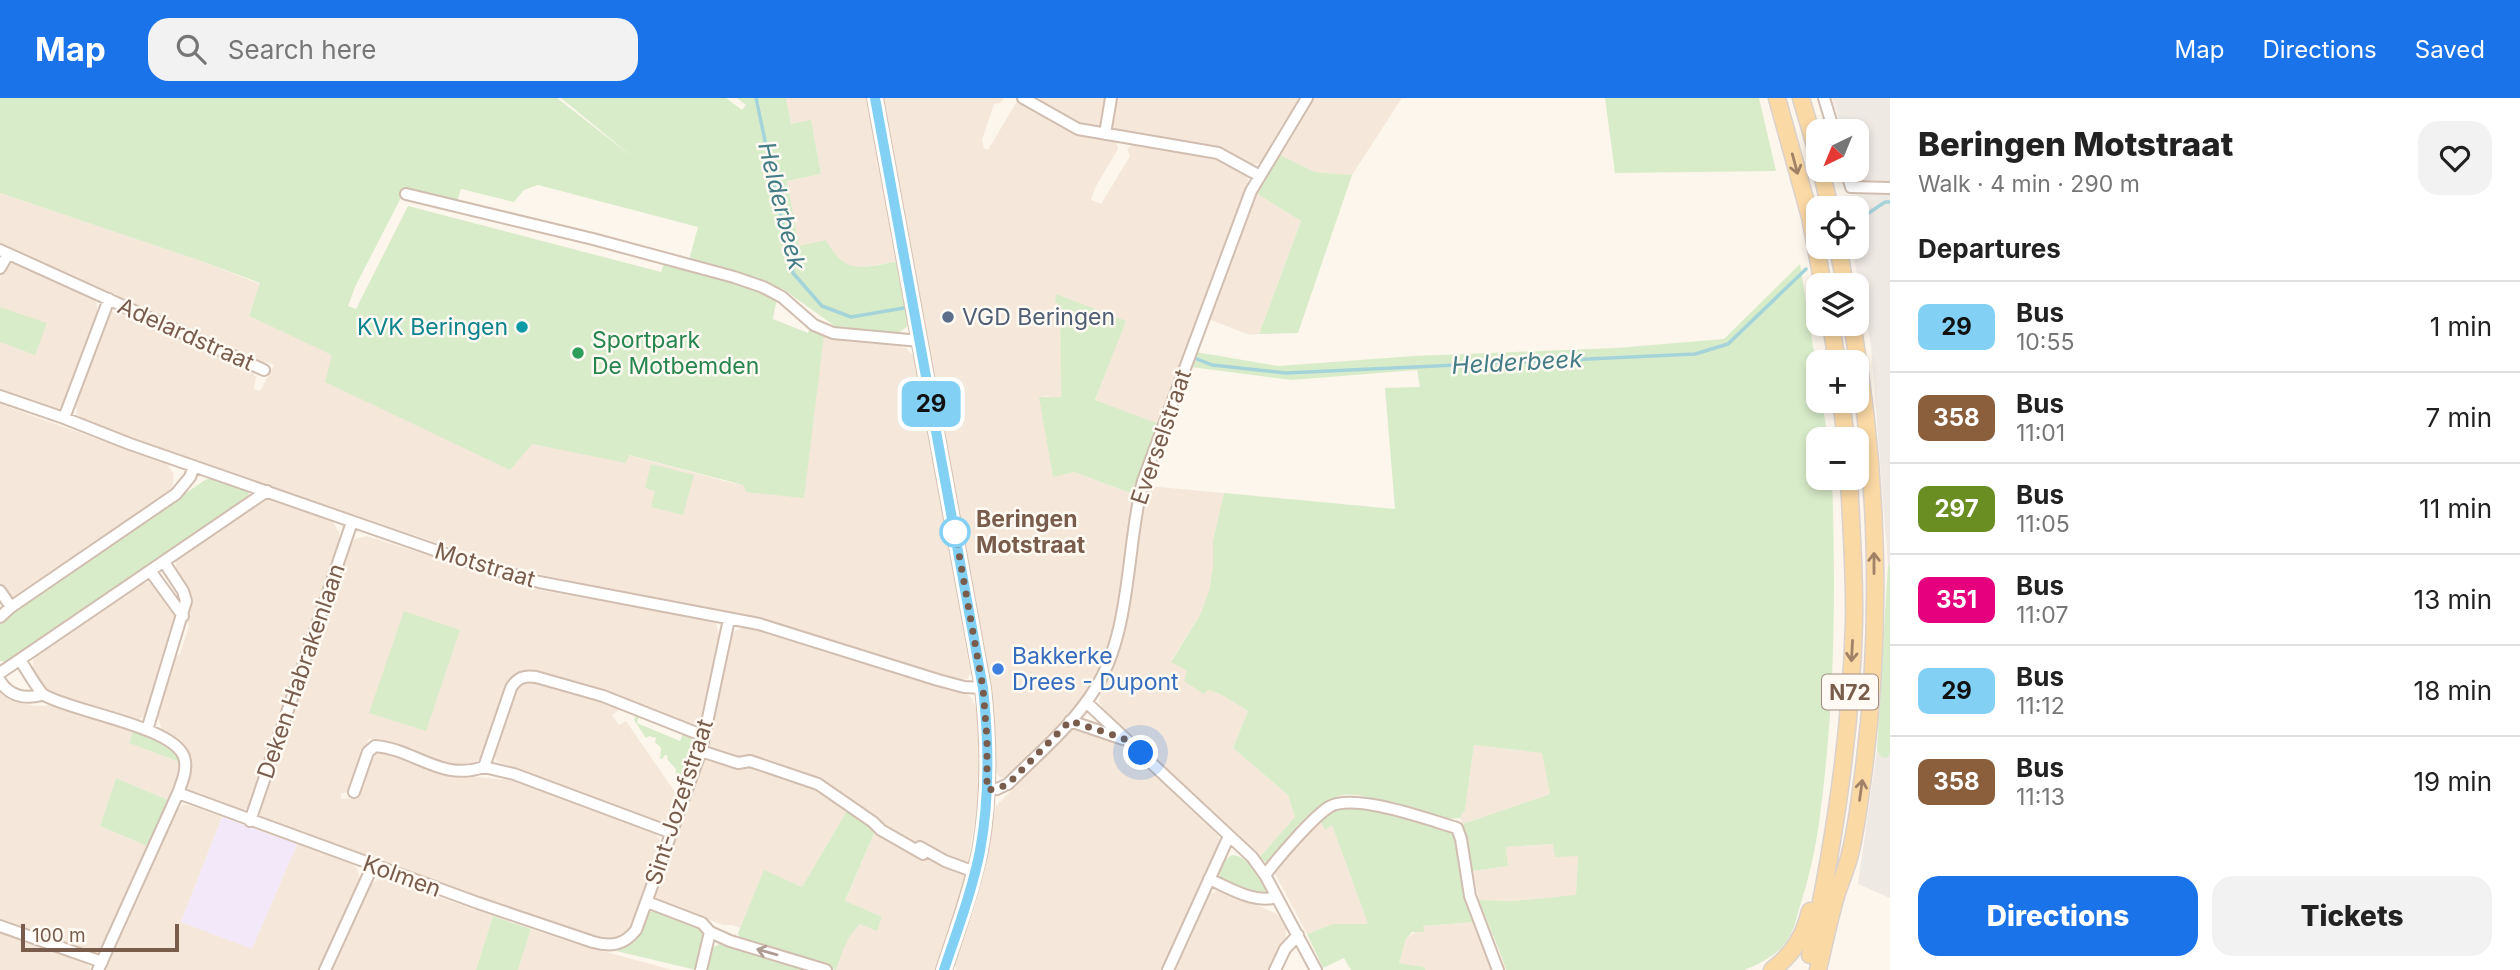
<!DOCTYPE html>
<meta charset="utf-8">
<style>
body{margin:0;font-family:Inter,sans-serif;background:#f2f2f2;color:#222;height:100vh;display:flex;flex-direction:column;font-size:26px;white-space:nowrap}
*{box-sizing:border-box;margin:0}
p{font-size:23px;color:#767676}
.icon{flex:none;width:38px;height:38px;fill:none;stroke:currentColor;stroke-width:2;stroke-linecap:round;stroke-linejoin:round}
.map{position:relative;flex:1;overflow:hidden}
.sheet{display:flex;flex-direction:column;background:#fff;width:630px}
.sheet>*{flex:none}
.badge{padding:0 14px;border-radius:10px;font-size:24px;line-height:46px}
.needle{width:46px;rotate:223deg}
.buttons{position:absolute;left:1806px;top:21px;display:grid;gap:14px}
.buttons a{display:grid;place-items:center;width:63px;height:63px;border-radius:14px;background:#fff;box-shadow:0 4px 10px #0003;font-size:35px}
.scale{position:absolute;left:21px;bottom:18px;width:158px;box-sizing:border-box;padding-left:7px;border:4px solid #7a5c4d;border-top:0;font-size:19px;line-height:24px;white-space:nowrap;color:#7a5c4d;-webkit-text-stroke:5px #fffaf3;paint-order:stroke}
.you{position:absolute;width:35px;height:35px;margin:-18px;border:5px solid #fff;border-radius:50%;background:#1a73e8;box-shadow:0 0 0 10px #1a73e833}
.map>.badge{position:absolute;translate:-50% -50%;box-shadow:0 0 0 4px #fff}
h2{padding:0 28px;font-size:26px;line-height:63px}
.round{display:grid;place-items:center;flex:none;width:74px;height:74px;border-radius:21px;background:#f2f2f2}
.headline{display:flex;align-items:center;justify-content:space-between;height:119px;padding:0 28px}
h1{font-size:33px;font-weight:800;line-height:52px}
.cta{display:flex;gap:14px;margin-top:auto;padding:14px 28px}
.cta a{flex:1;height:80px;border-radius:21px;background:#1a73e8;color:#fff;font-size:28px;font-weight:800;line-height:80px;text-align:center}
.cta a+a{background:#f2f2f2;color:#222}
ul{padding:0;list-style:none}
li{display:flex;align-items:center;gap:21px;height:91px;padding:0 28px;border-top:2px solid #e0e0e0}
li div{flex:1}
li b{display:block;font-size:26px}
li em{font-style:normal}
li .badge{min-width:77px;font-weight:700;text-align:center}
header{display:flex;align-items:center;gap:42px;box-sizing:border-box;height:98px;padding:0 35px;background:#1a73e8;color:#fff}
header strong{font-size:33px}
nav{display:flex;gap:38px;margin-inline-start:auto;font-size:24px}
.search{width:490px;height:63px;background:#f2f2f2;display:flex;align-items:center;gap:18px;box-sizing:border-box;padding:0 24px;border-radius:21px;color:#767676;font-size:26px}
main{display:flex;flex:1;min-height:0}
.map>svg:first-child{display:block}
.residential{fill:#f5e8da}
.industrial{fill:#efe9e4}
.education{fill:#f3e8fa}
.green{fill:#d8ecc9}
.lines{fill:none;stroke-linecap:round;stroke-linejoin:round}
.stream{stroke:#a5d3da;stroke-width:3.5}
.street-casing{stroke:#d1beb0;stroke-width:14}
.secondary-casing{stroke:#d6c0b0;stroke-width:18}
.primary-casing{stroke:#dad1cd;stroke-width:19}
.street{stroke:#fff;stroke-width:10}
.secondary{stroke:#fff;stroke-width:14}
.primary{stroke:#fbd9a5;stroke-width:16}
.oneway{stroke:#a18267}
.oneway2{stroke:#af9d94}
.line-casing{stroke:#fff;stroke-width:16}
.line{stroke:#83d0f5;stroke-width:10}
.walk{stroke:#7a5c4d;stroke-width:7;stroke-dasharray:0 12.6}
.service-dot{fill:#5c6f8a;stroke:#fffaf3;stroke-width:2.5}
.culture-dot{fill:#0f9aa8;stroke:#fffaf3;stroke-width:2.5}
.leisure-dot{fill:#2e9e5b;stroke:#fffaf3;stroke-width:2.5}
.stop-dot{fill:#fff;stroke:#83d0f5;stroke-width:3.5}
.shop-dot{fill:#3f7fe0;stroke:#fffaf3;stroke-width:2.5}
.labels{text-anchor:middle;dominant-baseline:central;stroke-width:5;stroke-linejoin:round;paint-order:stroke}
.shield{fill:#fffaf3;stroke:#a28b7f;stroke-width:2}
.shield-label{font-size:21px;font-weight:bold;fill:#7a5c4d}
.service-label{font-size:23px;fill:#4e5e75;stroke:#fffaf3;text-anchor:start}
.culture-label{font-size:23px;fill:#0d838f;stroke:#fffaf3;text-anchor:end}
.street-label{font-size:23px;fill:#7a5c4d;stroke:#fffaf3}
.leisure-label{font-size:23px;fill:#27864d;stroke:#fffaf3;text-anchor:start}
.stop-label{font-size:23px;font-weight:bold;fill:#7a5c4d;stroke:#fffaf3;text-anchor:start}
.shop-label{font-size:23px;fill:#366cbe;stroke:#fffaf3;text-anchor:start}
.water-label{font-size:24px;font-style:italic;fill:#437c86;stroke:#fffaf3}
</style>
<header>
<strong>Map</strong>
<div class="search"><svg class="icon" aria-label="search" viewBox="0 0 24 24"><circle cx="10" cy="10" r="6"/><path d="M15 15l6 6"/></svg>Search here</div>
<nav><a>Map</a><a>Directions</a><a>Saved</a></nav>
</header>
<main>
<div class="map">
<svg width="1890" height="872" viewBox="0 0 1890 872">
<rect width="100%" height="100%" fill="#fdf6ec"/>
<path class="residential" d="M786 0H867L896 164 857 170 845 166 834 158 799 149 787 83 821 76 811 23 791 26Z
M884 0H1004L1000 5 994 6 982 42 984 50 988 52 1017 3 1073 34 1114 43 1117 45 1118 51 1096 88 1091 102 1101 106 1130 58 1127 51 1133 46 1219 60 1246 76 1248 81 1247 92 1159 326 1095 303 1125 223 1055 203 1060 210 1061 300 1044 298 1054 378 1074 374 1133 396 1114 527 1103 566 1081 604 1061 628 1010 677 1003 680 999 679 996 674 995 627 991 588Z
M1040 0H1105L1100 26 1098 29H1085L1038 5Z
M1114 0H1303L1265 60 1260 65 1251 67 1115 33 1111 27Z
M1313 0H1402L1352 77 1315 74 1278 56Z
M0 95 204 164 260 186 249 218 532 346 626 364 628 357 732 385 744 387 824 237 844 241 897 246 906 250 914 258 971 576 967 581 959 582 762 521 543 477 475 458 85 324 77 316 76 304 105 222 110 215 115 212 122 213 249 270 256 279 254 291 260 293 274 267 266 264 261 265 0 146Z
M1256 95 1301 123 1259 236 1250 237 1208 221Z
M0 158 91 199 97 205V218L63 308 57 311 0 295Z
M0 306 167 366 174 376 172 393 18 500 10 498 0 485Z
M1148 388 1224 395 1213 443V468L1209 493 1200 517 1171 563 1188 573 1204 596 1208 592 1220 596 1248 613 1233 650 1288 697 1295 719 1260 759 1103 611 1099 604 1101 593 1112 574 1118 553 1128 512 1136 450Z
M265 400H270L331 421 339 434V445L250 708 243 713 189 694 187 688 189 674 187 654 176 640 162 632 157 617 175 560 180 556 189 528 187 521 191 506 190 497 175 472 176 464 179 459Z
M367 438 539 492 634 509 702 519 716 525 720 539 704 618 696 626 687 627 537 575 507 587 483 656 474 667 470 669 440 666 369 640 349 693 341 696V701L357 700 371 661 375 655 382 654 445 676 517 683 654 734 660 742V751L627 837 612 842 564 832 263 721 260 718V711L346 453 355 441Z
M149 484 156 489 176 521 145 618 139 621 130 622 50 594 44 590 33 572V563L37 555 137 487Z
M743 529H751L963 594 971 599 977 612 979 670 977 711 968 763 962 766 947 762 889 730 823 685 734 660V656L717 651 715 654 709 651 707 647 730 540 735 533Z
M526 583 537 584 616 608 619 612 612 617 619 627 626 623 677 697 679 704 673 718 666 724H655L496 663 494 657 495 650 516 590Z
M0 592 6 598 27 606 35 608 57 607 133 633 129 645 180 664 179 675 168 702 116 680 100 728 147 748 102 851 96 856 0 824Z
M1080 629 1129 651 1218 737 1220 745 1216 753 1162 872H956L955 866 980 785 996 708 1070 632Z
M1474 647 1543 655 1550 696 1463 726 1460 720 1465 712Z
M706 660 742 670 748 667 811 687 848 711 802 789 764 773 740 830 732 827H723L658 803 654 799 701 664Z
M183 707H189L222 719 181 824 252 850 297 746 350 765 357 770 360 782 319 872H105L175 714Z
M1320 722 1332 727 1368 826H1333L1307 836 1273 772Z
M875 733 926 755 965 776 935 872H836L846 843 853 833 860 826 881 819 845 804Z
M1554 746 1578 758 1576 798 1512 803 1479 802 1473 773 1508 768 1506 749Z
M381 779 493 818 476 872H330L367 790Z
M1221 791 1275 815 1284 823 1286 828V838L1271 872H1175L1210 796Z
M1475 824 1492 872H1425L1424 869 1399 865 1406 841 1423 828Z
M531 831 576 846 673 872H518Z
M0 834 87 864 91 872H0Z"/>
<path class="industrial" d="M1832 0H1890V467H1888L1871 248 1852 149H1857V110H1844L1842 98 1861 96 1855 72H1857V33H1843Z
M1877 652 1881 659H1887L1890 656V800L1858 786Z"/>
<path class="education" d="M222 719 297 746 252 851 181 824Z"/>
<path class="green" d="M0 0H557L634 60 561 0H726L742 12 746 7 737 0H786L791 26 811 22 821 76 787 83 799 148 826 142C845 178 862 169 896 164L908 228 898 235 839 231 783 191 689 162 698 129 538 87 524 92 514 104 461 91 457 103 406 90 355 189 348 208 356 211 408 108 661 174 664 165 753 190 777 200 773 221 808 235 810 229 824 237 804 400 746 394 743 387 629 357 626 365 532 346 510 372 325 284 332 257 249 218 260 185 204 164 0 95Z
M1605 0H1759L1776 73 1615 75Z
M1278 56 1315 74 1352 77 1298 235 1259 236 1301 123 1256 95Z
M1800 166 1818 280V303H1822L1828 341H1818V380H1832C1836 495 1835 610 1819 725 1815 753 1809 780 1800 808 1797 817 1795 829 1790 838 1780 856 1762 865 1744 872H1506C1499 848 1487 826 1479 802L1512 803 1576 797 1578 758 1555 759 1553 746 1506 749 1508 768 1473 773 1463 726 1550 696 1542 655 1474 647 1465 712 1460 720C1441 723 1420 716 1401 711 1384 705 1361 694 1343 697 1318 701 1285 748 1267 766L1260 759 1295 719 1288 697 1233 650 1248 613 1220 596 1208 592 1204 596 1184 583 1187 573 1171 564 1200 517 1209 493 1213 468V443L1224 395 1395 411 1385 290 1420 289 1417 272 1291 282 1191 269 1196 254 1278 268 1414 258 1616 250 1724 241Z
M1056 196 1126 223 1095 302 1159 326 1133 396 1074 374 1053 379 1039 299H1061L1060 210 1055 203Z
M0 209 47 225 35 257 0 244Z
M651 366 694 377 683 417 651 409 655 393 645 390Z
M211 380 248 392 249 399 10 564 0 563V524L9 516 205 382Z
M1888 467H1890V656L1887 660 1881 659 1877 652Z
M404 513 460 532 426 633 369 615Z
M639 618 637 625 680 643 683 635 691 640 695 652 687 679 675 682 676 671 667 661 668 658 665 657 662 661H660L661 650 655 644 656 640 649 638 646 640 634 622 635 619Z
M133 633 171 648 180 664 129 645Z
M116 680 168 702 147 748 100 728Z
M1345 708 1364 709 1446 730 1456 737 1475 824 1423 828 1424 834H1412L1406 841 1399 865 1425 869V872H1351L1344 860 1323 870 1307 836 1333 826H1368L1332 727 1325 732 1320 722 1334 712Z
M848 711 872 727 871 730 875 733 845 803 882 819 877 833 860 826C846 839 842 855 836 872L740 842 738 835 764 772 802 789Z
M1232 757C1247 757 1265 781 1266 795L1260 799 1220 780C1217 771 1224 761 1232 757Z
M652 813 697 829 703 833 696 872 616 853 633 844 648 815Z
M493 818 531 831 518 872H476Z
M719 846 817 872H706L712 850Z"/>
<g class="lines">
<path class="stream" d="M756 0 793 175 822 208 851 219 904 210
M1857 123 1885 104H1890
M1197 261 1212 267 1286 275 1695 256 1728 246 1806 171"/>
<defs>
<path id="street" d="M1023 0 1078 31 1218 55 1258 77
M1824 0 1834 33
M1105 36 1111 0
M1846 72 1851 89 1890 90
M406 96 593 141 734 179 763 189 782 199 814 227 833 235 920 243
M0 152 264 272
M0 170 8 156
M0 298 64 320 130 346 463 462 539 484 759 526 938 582 964 589 983 590
M64 320 109 201
M151 474 183 518
M0 493 11 509
M0 519 11 509 176 396 190 379 194 368
M20 562C25 569 39 594 44 597 73 614 173 628 184 659 188 671 182 684 178 695L98 872
M0 575 267 393
M0 583C10 599 25 601 42 597
M1086 604 1252 759 1265 777 1316 872
M1070 623 1123 641
M147 632 186 503 183 493 164 464
M701 653 738 665 750 663 818 686 873 724 881 732 923 756
M484 669 511 590C517 580 524 577 536 579L603 598 704 638
M484 669 514 676 672 735
M987 692 997 691 1008 686C1038 656 1073 627 1095 591 1132 533 1126 448 1143 383L1251 93 1307 0
M354 694 368 654 375 648C415 651 441 684 484 669
M178 695 478 805 593 844C612 849 624 847 636 832L701 653 729 521
M250 723 352 424
M920 749 945 763 975 774
M1265 777C1278 760 1312 720 1329 709 1354 694 1429 722 1457 730L1461 741 1470 798 1498 872
M1209 781C1230 790 1254 806 1277 799
M647 804 702 825 710 834 730 843 826 872
M0 828 102 864
M325 872 373 767
M701 872 710 834
M1168 872 1229 738
M1275 872 1285 851 1298 837"/>
<path id="secondary" d="M875 0 983 590C989 644 990 699 980 753 971 793 957 833 944 872"/>
<path id="primary" d="M1777 0 1810 119 1823 187
M1801 0 1818 58
M1821 72 1830 110
M1838 149 1845 187
M1831 226 1837 264
M1841 303 1846 341
M1810 857C1834 747 1851 636 1854 524 1855 476 1851 428 1849 380
M1772 872C1793 856 1804 838 1810 813
M1818 872C1823 850 1828 827 1834 805 1838 789 1845 775 1849 760 1855 738 1858 714 1861 692 1883 541 1879 375 1852 226"/>
</defs>
<use href="#street" class="street-casing"/>
<use href="#secondary" class="secondary-casing"/>
<use href="#primary" class="primary-casing"/>
<use href="#street" class="street"/>
<use href="#secondary" class="secondary"/>
<use href="#primary" class="primary"/>
</g>
<defs><path id="oneway-shaft" d="M-6 0H5M1.5-3L5.5 0L1.5 3" fill="none" stroke-width="1.6" stroke-linecap="round" stroke-linejoin="round" transform="scale(1.75)"/></defs>
<g class="oneway">
<use href="#oneway-shaft" transform="translate(1795 66) rotate(75)"/>
<use href="#oneway-shaft" transform="translate(1874 465) rotate(-90)"/>
<use href="#oneway-shaft" transform="translate(1852 553) rotate(93)"/>
<use href="#oneway-shaft" transform="translate(1861 692) rotate(-82)"/>
</g>
<use class="oneway2" href="#oneway-shaft" transform="translate(767 854) rotate(-164)"/>
<g class="lines">
<defs>
<path id="line" d="M875 0 983 590C989 644 990 699 980 753 972 793 957 833 944 872"/>
</defs>
<use href="#line" class="line-casing"/>
<use href="#line" class="line"/>
<path class="walk" d="M955 434 983 590 987 640V692L997 691 1008 686 1070 623 1123 640 1141 655"/>
</g>
<circle class="service-dot" cx="948" cy="219" r="7"/>
<circle class="culture-dot" cx="522" cy="229" r="7"/>
<circle class="leisure-dot" cx="578" cy="255" r="7"/>
<circle class="stop-dot" cx="955" cy="434" r="14"/>
<circle class="shop-dot" cx="998" cy="571" r="7"/>
<g class="labels">
<rect class="shield" x="1822" y="576.5" width="56" height="35" rx="5"/>
<g class="shield-label">
<text x="1850" y="594">N72</text>
</g>
<g class="service-label">
<text x="962" y="219">VGD Beringen</text>
</g>
<g class="culture-label">
<text x="508" y="229">KVK Beringen</text>
</g>
<g class="street-label">
<text transform="translate(186 236) rotate(24)">Adelardstraat</text>
<text transform="translate(1161 339) rotate(-71)">Everselstraat</text>
<text transform="translate(485 467) rotate(17)">Motstraat</text>
<text transform="translate(301 573) rotate(-71)">Deken Habrakenlaan</text>
<text transform="translate(679 704) rotate(-72)">Sint-Jozefstraat</text>
<text transform="translate(402 778) rotate(20)">Kolmen</text>
</g>
<g class="leisure-label">
<text x="592" y="242">Sportpark<tspan x="592" dy="26">De Motbemden</tspan></text>
</g>
<g class="stop-label">
<text x="976" y="421">Beringen<tspan x="976" dy="26">Motstraat</tspan></text>
</g>
<g class="shop-label">
<text x="1012" y="558">Bakkerke<tspan x="1012" dy="26">Drees - Dupont</tspan></text>
</g>
<g class="water-label">
<text transform="translate(782 108) rotate(76)">Helderbeek</text>
<text transform="translate(1517 264) rotate(-3)">Helderbeek</text>
</g>
</g>
</svg>
<div class="buttons">
<a><svg class="needle" viewBox="-14 -14 28 28"><path d="M0-13l5 13h-10z" fill="#e53935"/><path d="M0 13l5-13h-10z" fill="#767676"/></svg></a>
<a><svg class="icon" aria-label="locate" viewBox="0 0 24 24"><circle cx="12" cy="12" r="6"/><path d="M12 2v4M12 18v4M2 12h4M18 12h4"/></svg></a>
<a><svg class="icon" aria-label="layers" viewBox="0 0 24 24"><path d="M12 4l9 5-9 5-9-5zM3 14l9 5 9-5"/></svg></a>
<a>+</a>
<a>−</a>
</div>
<div class="scale">100 m</div>
<div class="you" style="left:1141px;top:655px"></div>
<b class="badge" style="left:931px;top:306px;background:#83d0f5;color:#111">29</b>
</div>
<section class="sheet">
<div class="headline"><div><h1>Beringen Motstraat</h1><p>Walk · 4 min · 290 m</p></div><a class="round"><svg class="icon" aria-label="heart" viewBox="0 0 24 24"><path d="M12 20l-8-8c-3-5 5-10 8-4 3-6 11-1 8 4z"/></svg></a></div>
<h2>Departures</h2>
<ul>
<li><span class="badge" style="background:#83d0f5;color:#111">29</span><div><b>Bus</b><p>10:55</p></div><em>1 min</em></li>
<li><span class="badge" style="background:#8b5e3c;color:#fff">358</span><div><b>Bus</b><p>11:01</p></div><em>7 min</em></li>
<li><span class="badge" style="background:#6b8e23;color:#fff">297</span><div><b>Bus</b><p>11:05</p></div><em>11 min</em></li>
<li><span class="badge" style="background:#e6007e;color:#fff">351</span><div><b>Bus</b><p>11:07</p></div><em>13 min</em></li>
<li><span class="badge" style="background:#83d0f5;color:#111">29</span><div><b>Bus</b><p>11:12</p></div><em>18 min</em></li>
<li><span class="badge" style="background:#8b5e3c;color:#fff">358</span><div><b>Bus</b><p>11:13</p></div><em>19 min</em></li>
</ul>
<div class="cta"><a>Directions</a><a>Tickets</a></div>
</section>
</main>
